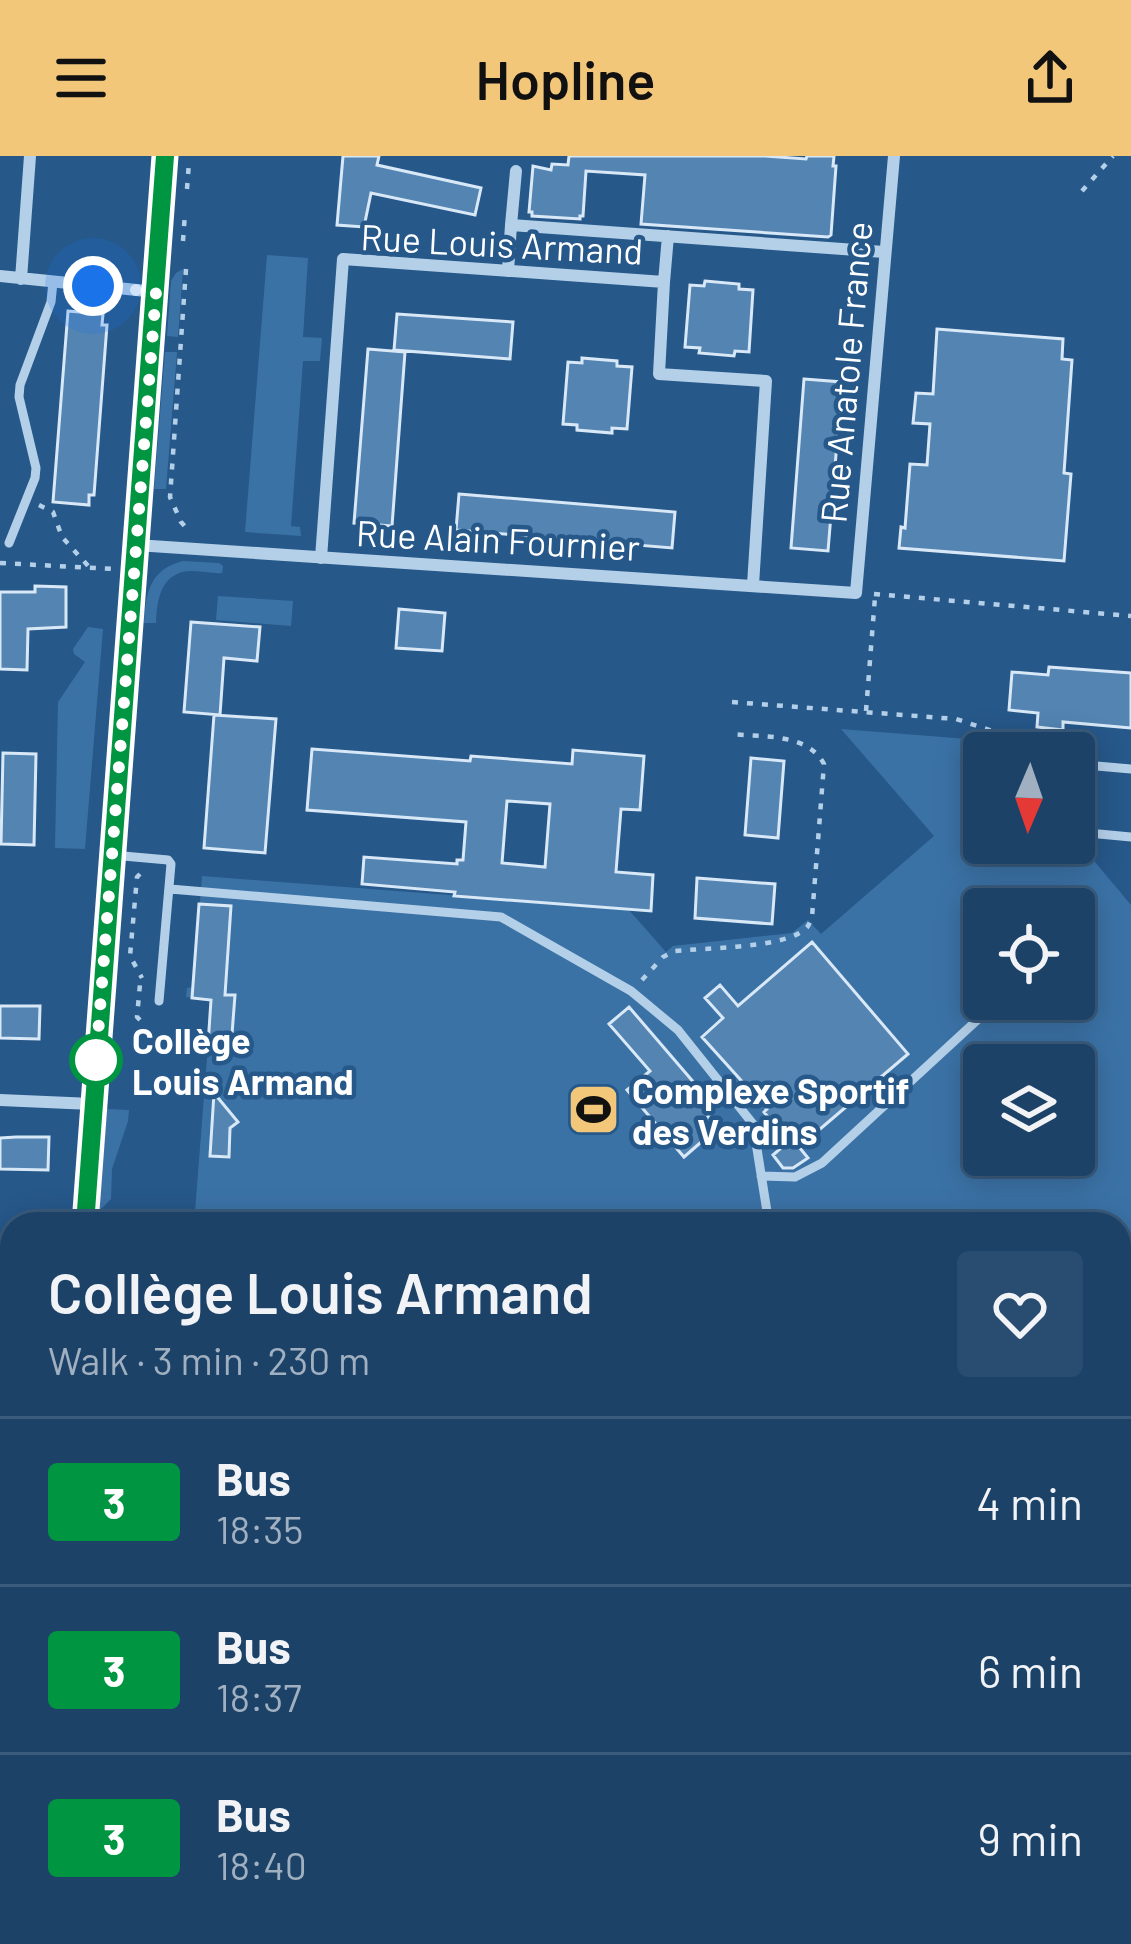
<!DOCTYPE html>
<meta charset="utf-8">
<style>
body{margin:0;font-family:Barlow,sans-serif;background:#294d71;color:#f1f3f6;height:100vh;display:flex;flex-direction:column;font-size:45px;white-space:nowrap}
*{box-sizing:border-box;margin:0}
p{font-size:39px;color:#a0b0c0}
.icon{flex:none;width:66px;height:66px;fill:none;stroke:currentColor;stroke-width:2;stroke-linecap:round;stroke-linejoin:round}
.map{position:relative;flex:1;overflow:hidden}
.drawer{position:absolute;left:0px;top:1056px;width:1131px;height:732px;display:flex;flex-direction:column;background:#1c4268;border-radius:36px 36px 0 0;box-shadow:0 6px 30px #0003,0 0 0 3px #3a5b7c}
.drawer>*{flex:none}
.badge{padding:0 24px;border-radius:9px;font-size:42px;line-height:78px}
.needle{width:78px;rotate:182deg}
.controls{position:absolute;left:963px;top:576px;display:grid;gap:24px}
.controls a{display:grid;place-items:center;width:132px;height:132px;border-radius:12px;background:#1c4268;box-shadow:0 6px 30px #0003,0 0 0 3px #3a5b7c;font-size:60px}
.you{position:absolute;width:60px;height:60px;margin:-30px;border:9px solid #fff;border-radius:50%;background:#1a73e8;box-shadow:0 0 0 18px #1a73e833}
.map>.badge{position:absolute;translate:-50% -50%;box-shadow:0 0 0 6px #fff}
.round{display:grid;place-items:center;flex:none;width:126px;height:126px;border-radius:12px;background:#294d71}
.overview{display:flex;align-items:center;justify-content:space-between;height:204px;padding:0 48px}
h1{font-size:57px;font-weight:600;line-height:90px}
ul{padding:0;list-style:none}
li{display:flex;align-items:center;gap:36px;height:168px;padding:0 48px;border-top:3px solid #3a5b7c}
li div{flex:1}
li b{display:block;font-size:45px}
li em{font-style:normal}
li .badge{min-width:132px;font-weight:700;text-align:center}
header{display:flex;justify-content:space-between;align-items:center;height:156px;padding:0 48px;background:#f2c779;color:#111;font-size:54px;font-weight:600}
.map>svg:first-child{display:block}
.green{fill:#3b72a6;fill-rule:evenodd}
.building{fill:#5384b2;stroke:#d8e8f7;stroke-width:3;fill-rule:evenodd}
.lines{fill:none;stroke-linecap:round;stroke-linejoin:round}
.path{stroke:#b4d0e9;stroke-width:4.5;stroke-dasharray:6 9;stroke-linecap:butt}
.service{stroke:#b4d0e9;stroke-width:9}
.minor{stroke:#b4d0e9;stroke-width:12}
.line-casing{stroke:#fff;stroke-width:27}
.line{stroke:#009641;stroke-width:18}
.walk{stroke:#fff;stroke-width:12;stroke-dasharray:0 21.6}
.stop-dot{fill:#fff;stroke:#009641;stroke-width:6}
.labels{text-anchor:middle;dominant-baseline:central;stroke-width:9;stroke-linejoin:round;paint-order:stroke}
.street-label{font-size:36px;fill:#fff;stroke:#26588a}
.stop-label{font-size:36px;font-weight:bold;fill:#fff;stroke:#26588a;text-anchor:start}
.poi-label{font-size:36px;font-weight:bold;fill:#fff;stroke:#26588a;text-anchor:start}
</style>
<header><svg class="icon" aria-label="menu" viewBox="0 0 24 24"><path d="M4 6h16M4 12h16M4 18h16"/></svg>Hopline<svg class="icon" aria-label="share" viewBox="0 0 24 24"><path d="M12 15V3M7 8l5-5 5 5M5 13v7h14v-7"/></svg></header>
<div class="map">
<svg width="1131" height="1788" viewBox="0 0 1131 1788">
<rect width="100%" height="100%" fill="#26588a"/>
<path class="green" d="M267 99 308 102 303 181 322 182 320 205H303L291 370 300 371 301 380 245 376Z
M183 113 178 181 167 180 171 125 176 117Z
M165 196H177L166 333H154Z
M183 405 219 407 223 410 222 417C211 418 194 413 182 416 159 423 157 447 156 467H144C146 436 150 413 183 405Z
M218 440 293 445 291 470 216 464Z
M88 471 103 473 85 693 55 692 58 546 85 506 74 498 73 493Z
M841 573 993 585 1004 597H984V687H1074V681L1131 749V1361L1119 1423V1068H194L212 838 195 842 186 841 187 832 193 831 202 720 628 753 666 796 673 790 792 777 808 764 821 778 934 680ZM984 753H1074V843H984ZM984 909H1074V999H984Z
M107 953 129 954 128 965 112 1013 111 1043 101 1053 99 1062H92L100 1040Z"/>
<path class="building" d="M343 0H379L377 9 481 32 475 59 371 37 364 71 337 69Z
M569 0H765L806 3 807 0H834L833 10H836L831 79 828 81 641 68 645 19 586 15 583 60H580V63L532 60V56H529L533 10 551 14 552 8 568 9Z
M705 125 739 128V133L753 134 749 196 735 195 734 200 699 197 700 192 685 191 690 129 704 130Z
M68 155 103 158 102 169H107L94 339H89V349L53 346Z
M397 158 513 166 510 203 394 194Z
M937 173 1063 183 1062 203 1072 204 1064 317 1071 318 1064 405 899 392 901 371 905 372 910 308 927 309 930 268 913 267 916 237 933 238Z
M368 193 405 196 392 370 354 367Z
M582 202 617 205V210L632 211 627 273 612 272V277L577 274V269L563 268 568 206 582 207Z
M804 223 842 226 828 395 791 392Z
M459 338 675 356 672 392 456 374Z
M35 430 66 431V471L28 473 27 514 0 513V436H35Z
M399 453 445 457 442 495 396 492Z
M191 466 260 471 257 505 224 502 220 559 184 556Z
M1049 511 1131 517V572L1063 566V574L1037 571 1038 557 1009 554 1012 516 1048 519Z
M214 559 276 563 265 697 204 692Z
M312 593 470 605 471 600 572 608 573 594 644 600 640 654 621 653 616 716 653 719 651 755 454 740 455 736 362 728 364 701 457 708V704H463L466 666 307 654ZM507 645 550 648 545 711 502 707Z
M3 597 36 598 34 689 1 688Z
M751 602 784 605 778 682 745 679Z
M697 722 775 728 772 768 695 762Z
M199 748 231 750 225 839H235L231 891 208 889 211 844 192 842Z
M812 786 908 898 799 991 808 1002 793 1012H783L773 999 781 992 763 972 762 966 768 961 764 956 767 953 702 881 723 862 705 842 720 829 738 850Z
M0 850H40L39 883 0 882Z
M629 851 714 950 706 964 715 974 684 1001 627 934 650 915 609 868Z
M214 937 238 966 230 972 229 1001 210 1000Z
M16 981H49L48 1014 0 1013V982Z"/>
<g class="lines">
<path class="path" d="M187 33 189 6
M1082 35 1113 0
M183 85 185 57
M186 113 170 341 181 366 189 375
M39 349 53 356 62 381 90 412
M0 407 114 413
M874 438 1131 460
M732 546 956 563 1035 589 1048 597
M866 555 875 441
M140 718 137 721 130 800 142 822
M642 824 663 801 675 795C705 792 777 792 801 776 809 771 808 770 812 761L824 608C808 577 762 581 730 578
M140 864 137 861 140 828 143 823
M341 1788 342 1776"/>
<path class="service" d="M9 387 35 322 36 312 19 241 20 229 51 146 53 126
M1074 608 1131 613
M1099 678 1131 681
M112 699 168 704 171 708 159 845
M170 733 501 761 631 835 678 874 753 968 769 1068
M761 1020 795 1021 822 1007 1000 843
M1119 1163 1130 1154"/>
<path class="minor" d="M511 69 516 15
M508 115 511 69 884 96
M0 120 156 136
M21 123 30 0
M664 126 668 80
M136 389 856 437 894 0
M321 402 343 103 664 126 659 218 766 225 753 429
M0 944 92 948
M85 1068 165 0
M0 1517H12
M1119 1541 1131 1535
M1119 1592 1131 1593
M27 1788 28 1776
M714 1788 716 1776"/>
</g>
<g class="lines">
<defs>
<path id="line" d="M85 1068 165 0"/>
</defs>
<use href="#line" class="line-casing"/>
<use href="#line" class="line"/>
<path class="walk" d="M93 130 156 136 96 904"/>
</g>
<defs>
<symbol id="stadium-square" viewBox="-11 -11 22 22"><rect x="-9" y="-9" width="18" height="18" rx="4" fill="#f2c779" stroke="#26588a"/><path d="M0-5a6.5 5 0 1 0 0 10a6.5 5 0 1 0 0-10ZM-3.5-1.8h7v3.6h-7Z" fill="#111"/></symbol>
</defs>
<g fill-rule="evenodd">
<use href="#stadium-square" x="564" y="924" width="59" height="59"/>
</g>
<circle class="stop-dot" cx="96" cy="904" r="24"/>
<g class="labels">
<g class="street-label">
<text transform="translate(502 87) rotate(3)">Rue Louis Armand</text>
<text transform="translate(845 216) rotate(-85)">Rue Anatole France</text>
<text transform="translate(498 383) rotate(3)">Rue Alain Fournier</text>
</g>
<g class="stop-label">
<text x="132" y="883">Collège<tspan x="132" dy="41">Louis Armand</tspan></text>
</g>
<g class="poi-label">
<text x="632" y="933">Complexe Sportif<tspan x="632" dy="41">des Verdins</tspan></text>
</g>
</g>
</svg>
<div class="controls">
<a><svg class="needle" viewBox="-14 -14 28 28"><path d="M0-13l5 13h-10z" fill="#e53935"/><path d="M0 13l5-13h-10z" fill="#a0b0c0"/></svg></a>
<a><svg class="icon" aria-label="locate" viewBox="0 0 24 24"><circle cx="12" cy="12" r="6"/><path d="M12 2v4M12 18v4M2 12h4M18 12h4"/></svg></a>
<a><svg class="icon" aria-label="layers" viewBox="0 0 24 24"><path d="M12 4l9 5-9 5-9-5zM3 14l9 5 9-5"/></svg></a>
</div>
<div class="you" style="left:93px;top:130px"></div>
<section class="drawer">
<div class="overview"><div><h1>Collège Louis Armand</h1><p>Walk · 3 min · 230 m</p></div><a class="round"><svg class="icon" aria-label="heart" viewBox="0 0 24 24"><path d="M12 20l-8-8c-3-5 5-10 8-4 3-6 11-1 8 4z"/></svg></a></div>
<ul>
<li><span class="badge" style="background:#009641;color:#fff">3</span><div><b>Bus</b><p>18:35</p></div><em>4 min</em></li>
<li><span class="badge" style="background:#009641;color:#fff">3</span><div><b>Bus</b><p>18:37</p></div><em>6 min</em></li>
<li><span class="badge" style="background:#009641;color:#fff">3</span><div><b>Bus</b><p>18:40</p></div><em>9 min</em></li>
</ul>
</section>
</div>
